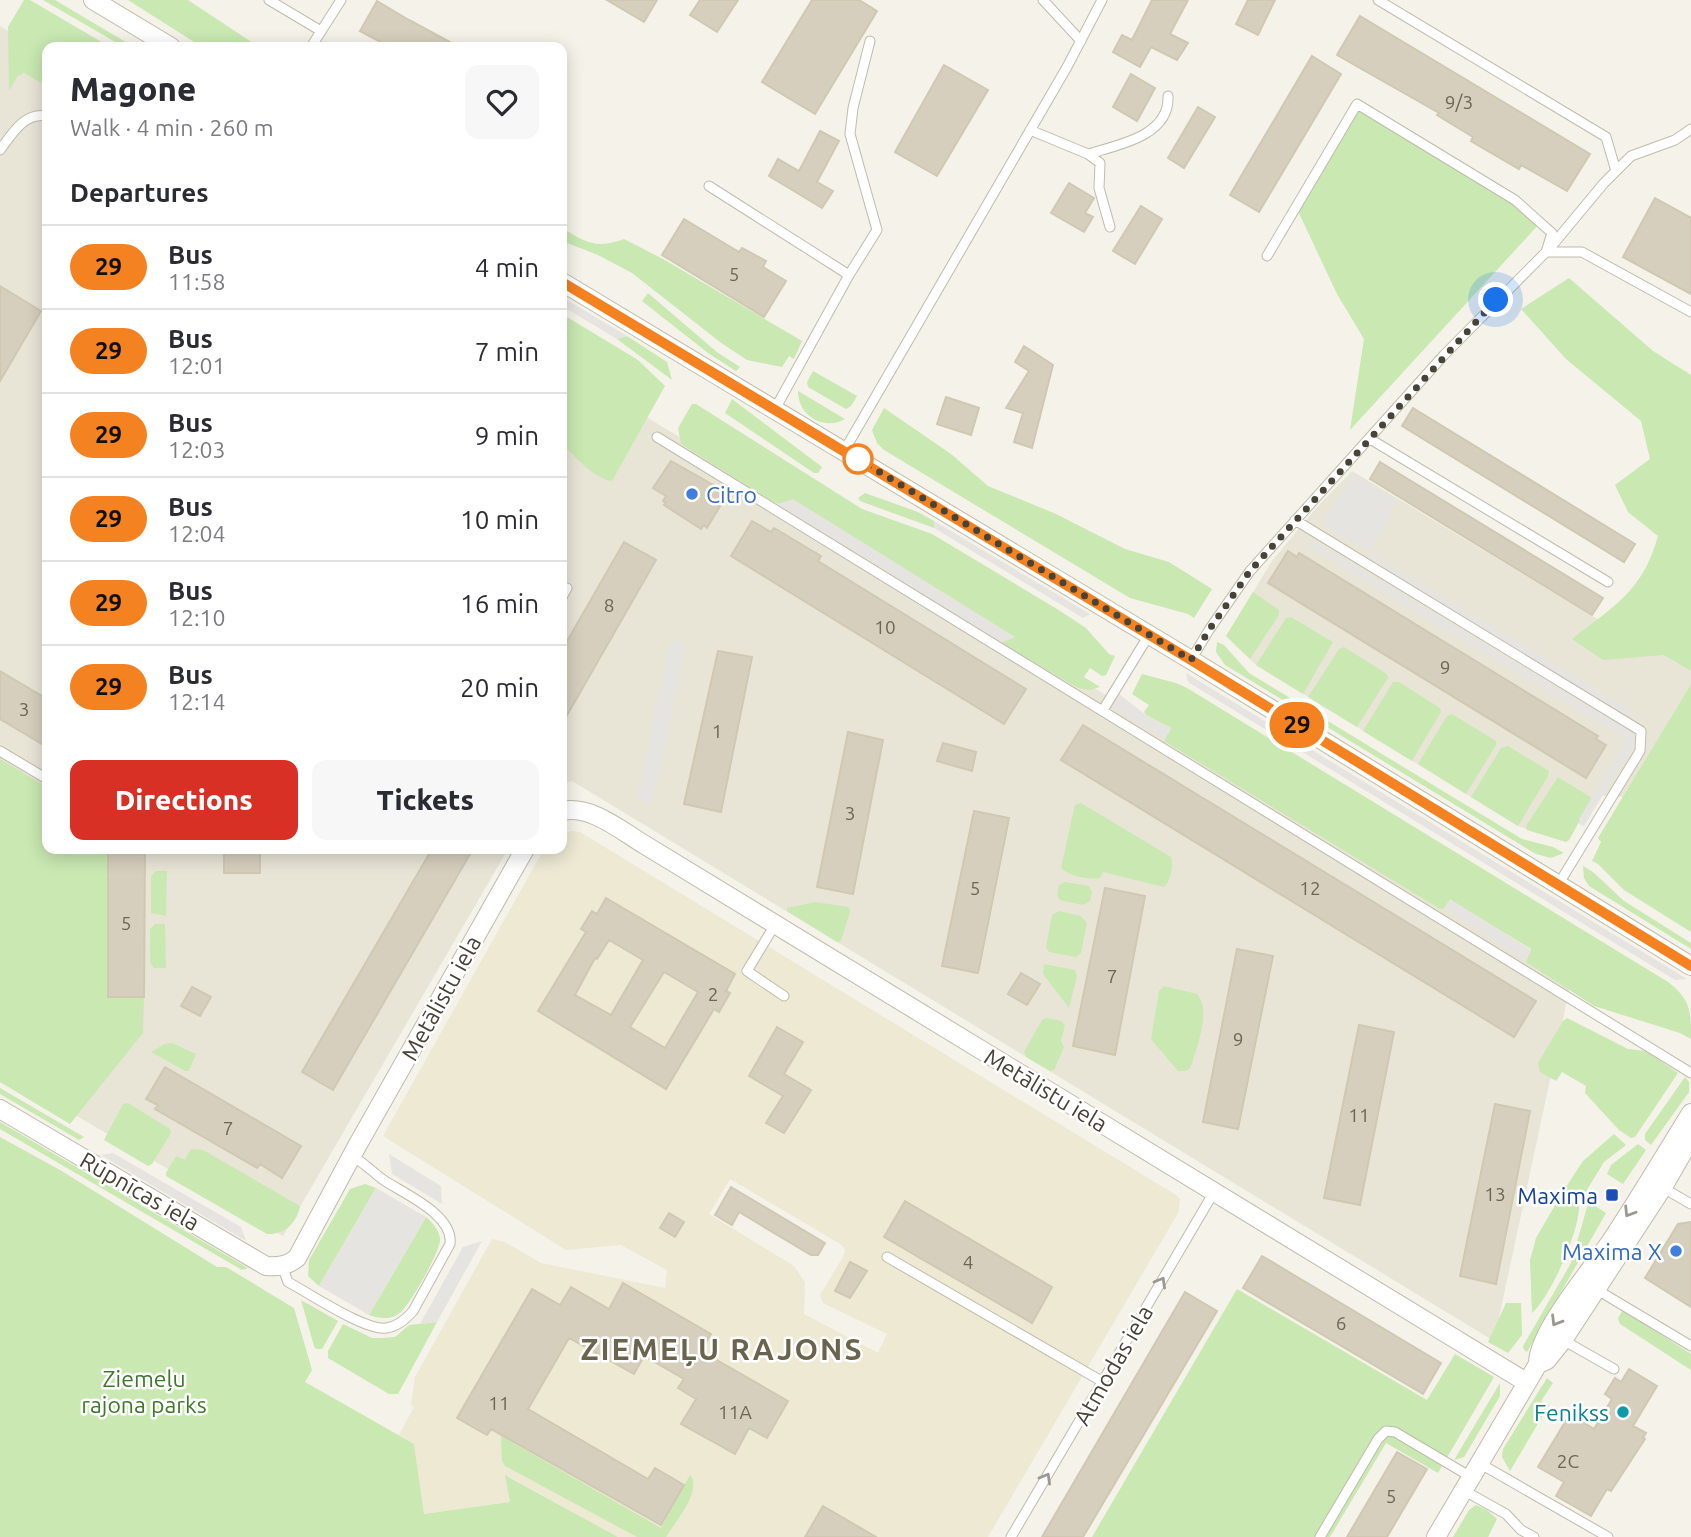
<!DOCTYPE html>
<meta charset="utf-8">
<style>
body{margin:0;font-family:Ubuntu,sans-serif;background:#f7f7f7;color:#2b2b33;height:100vh;display:flex;flex-direction:column;font-size:26px;white-space:nowrap}
*{box-sizing:border-box;margin:0}
p{font-size:23px;color:#7c7c81}
.icon{flex:none;width:38px;height:38px;fill:none;stroke:currentColor;stroke-width:2;stroke-linecap:round;stroke-linejoin:round}
.map{position:relative;flex:1;overflow:hidden}
.drawer{position:absolute;left:42px;top:42px;width:525px;height:812px;display:flex;flex-direction:column;background:#fff;border-radius:14px;box-shadow:0 4px 18px #0003}
.drawer>*{flex:none}
.badge{padding:0 14px;border-radius:23px;font-size:24px;line-height:46px}
.you{position:absolute;width:35px;height:35px;margin:-18px;border:5px solid #fff;border-radius:50%;background:#1a73e8;box-shadow:0 0 0 10px #1a73e833}
.map>.badge{position:absolute;translate:-50% -50%;box-shadow:0 0 0 4px #fff}
h2{padding:0 28px;font-size:26px;line-height:63px}
.round{display:grid;place-items:center;flex:none;width:74px;height:74px;border-radius:14px;background:#f7f7f7}
.headline{display:flex;align-items:center;justify-content:space-between;height:119px;padding:0 28px}
h1{font-size:33px;font-weight:800;line-height:52px}
.cta{display:flex;gap:14px;margin-top:auto;padding:14px 28px}
.cta a{flex:1;height:80px;border-radius:14px;background:#d93025;color:#fff;font-size:28px;font-weight:800;line-height:80px;text-align:center}
.cta a+a{background:#f7f7f7;color:#2b2b33}
ul{padding:0;list-style:none}
li{display:flex;align-items:center;gap:21px;height:84px;padding:0 28px;border-top:2px solid #e1e1e2}
li div{flex:1}
li b{display:block;font-size:26px}
li em{font-style:normal}
li .badge{min-width:77px;font-weight:700;text-align:center}
.map>svg:first-child{display:block}
.residential{fill:#e8e5d7}
.education{fill:#ede9d3;fill-rule:evenodd}
.green{fill:#c9e8b2}
.parking{fill:#e6e4e0}
.building{fill:#d6cfbe;stroke:#d0c8b1;stroke-width:2;fill-rule:evenodd}
.lines{fill:none;stroke-linecap:round;stroke-linejoin:round}
.service-casing{stroke:#c0bbab;stroke-width:11}
.minor-casing{stroke:#c0bbab;stroke-width:20}
.service{stroke:#fff;stroke-width:9}
.minor{stroke:#fff;stroke-width:18}
.oneway{stroke:#9a9891}
.line-casing{stroke:#fff;stroke-width:16}
.line{stroke:#f58220;stroke-width:10}
.walk{stroke:#484337;stroke-width:7;stroke-dasharray:0 12.6}
.stop-dot{fill:#fff;stroke:#f58220;stroke-width:3.5}
.shop-dot{fill:#3f7fe0;stroke:#fff;stroke-width:2.5}
.transit-dot{fill:#1a4fb4;stroke:#fff;stroke-width:2.5}
.culture-dot{fill:#0f9aa8;stroke:#fff;stroke-width:2.5}
.labels{text-anchor:middle;dominant-baseline:central;stroke-width:5;stroke-linejoin:round;paint-order:stroke}
.number-label{font-size:19px;fill:#6c6659}
.shop-label{font-size:23px;fill:#366cbe;stroke:#fff;text-anchor:start}
.street-label{font-size:23px;fill:#484337;stroke:#fff}
.transit-label{font-size:23px;fill:#164399;stroke:#fff;text-anchor:end}
.park-label{font-size:23px;fill:#3e792a;stroke:#fff}
.culture-label{font-size:23px;fill:#0d838f;stroke:#fff;text-anchor:end}
.district-label{font-size:30px;font-weight:bold;letter-spacing:2px;fill:#6a634e;stroke:#fff}
</style>
<div class="map">
<svg width="1691" height="1537" viewBox="0 0 1691 1537">
<rect width="100%" height="100%" fill="#f4f2e9"/>
<path class="residential" d="M0 26 47 55V788L0 760Z
M562 366 1572 977 1494 1341 572 781 562 784Z
M1352 471 1594 617 1691 671V684L1623 797 1594 795 1569 840 1566 842 1518 826 1256 665 1226 636 1272 561 1318 506Z
M75 849H508L283 1236 75 1115Z"/>
<path class="education" d="M571 831 580 832 1176 1195 1180 1199 1178 1213 988 1537H618L506 1475 510 1502 424 1514 414 1444 399 1435 414 1407 411 1405 415 1377 492 1239 505 1242 541 1263 665 1288 667 1270 621 1245 566 1250 383 1136 544 849H562V836ZM730 1179 842 1245 845 1250 843 1257 820 1295 823 1303 887 1334 878 1353 804 1314 805 1282 794 1266 709 1214Z"/>
<path class="green" d="M24 0H30L110 47H47V86L24 73 17 77 9 91 8 27Z
M43 0H55L134 47H124Z
M128 0H188L259 47H202Z
M1357 104 1515 200 1540 223 1350 430 1364 339 1337 294 1297 209Z
M562 228C587 243 596 249 624 239L663 259 802 341 794 359 789 356 782 367 747 360 720 342 632 273 598 255 562 241Z
M1569 278 1653 351 1691 375V671L1663 655 1603 660 1572 639C1614 606 1643 591 1658 536L1628 512 1615 485 1650 459 1641 421 1566 359 1521 309Z
M648 293 718 353 740 367 736 371 708 353 642 301Z
M562 314 638 360 665 386 612 481C594 479 575 456 562 444Z
M627 336 667 362 672 380 617 339Z
M813 371 857 396 851 406 846 409 808 387 807 382Z
M798 391 845 419C824 431 798 416 798 391Z
M732 399 822 467 818 473H814L725 413Z
M692 404H696L862 509 932 534 1057 609 1086 628 1109 654 1115 656 1106 675 1102 676 1090 668 1084 677 1100 687 1090 690 1078 688 1001 643 1014 637 781 504 773 502 681 444 678 428Z
M884 408 951 454 988 486 1056 514 1125 549 1169 562 1212 589 1194 618 1188 614 1130 598 884 450 877 443 872 430Z
M865 493 918 512 934 521V528L860 501 858 498Z
M1253 592 1279 610V615L1250 659 1226 636Z
M1291 617 1333 642 1303 694 1256 665 1286 618Z
M1217 642 1224 645 1249 673 1405 768 1522 839 1553 847 1564 853 1551 858 1536 854 1225 665 1216 652Z
M1344 647 1387 674 1388 678 1357 727 1308 697 1339 649Z
M1142 674 1176 683 1187 688 1668 982C1691 1000 1691 1011 1691 1039L1680 1033 1594 1006 1526 962 1531 949 1450 900 1445 908 1440 909 1164 741 1171 728 1146 715 1144 712 1149 705 1132 694Z
M1393 682H1399L1440 708 1441 712 1412 761 1363 731Z
M1691 684V932L1624 890 1598 864 1592 861 1601 842 1598 838Z
M1452 714 1496 741V745L1466 794 1418 764 1447 716Z
M1508 746 1549 771 1548 776 1518 826 1471 797 1501 748Z
M0 759 47 787V849H109L108 997H144L143 1033 70 1124 0 1082Z
M1558 777 1592 798 1569 840 1566 842 1527 830 1526 826Z
M1081 803 1171 857C1174 865 1171 881 1164 887L1103 872 1100 878C1089 880 1069 876 1061 868L1075 805Z
M1583 866 1593 872 1624 901 1691 943V949L1589 886 1584 878Z
M156 871H167L166 916 151 913V876Z
M1065 882 1089 886 1092 892 1090 901 1083 905 1060 900 1057 895 1059 885Z
M815 902 849 907 850 912 841 941 837 942 787 911V908Z
M1059 911 1081 916 1087 923 1081 953 1076 957 1049 952 1046 947 1052 915Z
M155 924H165L166 968H154L150 963V929Z
M1044 964 1075 970 1077 976 1069 1008 1043 974Z
M1164 986 1197 994C1212 1012 1196 1047 1191 1067L1186 1071H1178L1151 1039 1159 991Z
M1046 1018 1061 1021 1065 1025 1061 1041 1064 1047 1054 1070 1050 1071 1026 1057 1024 1052 1042 1020Z
M1567 1018 1628 1049 1646 1051 1678 1073 1635 1137 1631 1138 1619 1130 1585 1093 1586 1086 1562 1072 1556 1081 1540 1072 1538 1063 1563 1021Z
M172 1043 196 1054 189 1071H185L151 1052 165 1044Z
M1685 1077 1689 1082V1092L1651 1145 1645 1140V1134Z
M0 1088 84 1137 79 1140 74 1137 0 1094Z
M128 1103 170 1129 171 1133 152 1164 148 1166 104 1140 123 1104Z
M0 1122 248 1268 242 1270 0 1129Z
M1614 1134 1626 1145 1604 1162 1582 1198 1564 1190 1583 1161Z
M0 1137 60 1170 217 1267H226L294 1308 312 1370 305 1382 414 1444 424 1514 510 1502 505 1475 618 1537H0Z
M1638 1144 1646 1150 1623 1184 1607 1174 1611 1165Z
M191 1149 203 1150 300 1206C297 1223 284 1235 267 1234L166 1176V1173L176 1156 185 1160Z
M365 1184 376 1188 319 1286 308 1276 309 1260 350 1189Z
M1561 1195 1579 1205C1580 1230 1551 1296 1532 1313L1530 1260 1536 1238Z
M1591 1203 1606 1213 1527 1352 1524 1350 1523 1346 1571 1263 1588 1204Z
M426 1217C433 1223 439 1230 440 1239 441 1251 410 1304 401 1312 392 1320 380 1319 369 1315Z
M1237 1289 1427 1400 1455 1354 1494 1377 1438 1473 1386 1443 1330 1537H1092Z
M301 1300 338 1321 322 1349H316L314 1346Z
M1506 1303H1521L1522 1331V1335L1508 1353 1488 1342Z
M1623 1310 1691 1354V1370L1620 1324 1618 1318Z
M437 1322 398 1394H389L328 1358V1351L343 1324 372 1338H382L395 1337 409 1325Z
M1547 1378 1553 1383 1541 1401 1549 1405 1510 1471 1502 1457 1503 1449Z
M1500 1383V1396L1464 1457 1454 1460Z
M501 1436 661 1528 690 1475C703 1490 675 1522 666 1537H637L505 1466 502 1461Z
M1476 1505 1487 1510 1497 1519 1488 1537H1453L1469 1510Z"/>
<path class="parking" d="M562 297 627 336 617 339 562 306Z
M1352 474 1398 501 1369 551 1323 525Z
M793 499 1015 637 1001 643 778 504Z
M934 521 1090 614 1083 618 934 528Z
M1312 540 1634 734V744L1584 826 1579 824V819L1625 743V738L1313 549 1310 545Z
M1371 553 1634 712 1630 718 1367 559Z
M675 641 685 644 652 804 639 799 638 795 669 648 670 643Z
M1186 673 1687 979 1675 980 1188 682Z
M1119 694 1146 715 1171 728 1164 739 1112 707Z
M1450 899 1531 950 1526 962 1445 908 1443 910Z
M113 1153 241 1227 246 1241 101 1155Z
M389 1154 441 1186 442 1204 392 1174Z
M376 1188 426 1217 369 1315 319 1286Z
M482 1241 437 1322 420 1324 463 1247Z"/>
<path class="building" d="M607 0H657L644 22Z
M700 0H738L717 32 690 15Z
M812 0H859L877 11 815 114 762 82Z
M1152 0H1188L1170 34 1188 43 1177 60 1151 47 1140 67 1113 52 1122 35 1132 40Z
M1248 0H1275L1258 35 1236 24Z
M377 1 409 20 459 47H390L360 31Z
M1360 16 1590 154 1567 191 1521 165 1519 169 1471 141 1473 137 1437 115 1439 113 1337 55Z
M1312 56 1341 74 1259 212 1230 195Z
M944 65 988 90 937 176 895 152Z
M1131 74 1155 88 1137 121 1113 107Z
M1198 107 1215 117 1184 168 1168 158Z
M820 131 839 141 817 182 833 191 822 208 769 176 778 159 799 171Z
M1069 183 1094 198 1085 213 1093 217 1084 232 1051 213Z
M1655 198 1691 218V294L1623 257Z
M1141 206 1162 219 1135 264 1113 251Z
M684 219 739 252 742 248 766 261 763 267 786 281 764 317 662 255Z
M0 286 41 311 0 381Z
M1024 346 1053 365 1032 448 1014 442 1023 413 1006 408 1029 371 1015 362Z
M946 397 979 408 971 435 937 424Z
M1413 408 1635 544 1624 562 1402 426Z
M671 461 724 491 718 500 722 503 707 528 704 525 701 529 664 505 666 502 663 501 666 496 653 488Z
M1380 462 1603 598 1592 615 1370 479Z
M752 521 771 532 774 528 821 556 818 561 1026 689 1004 724 731 556Z
M624 542 656 560 562 724V650Z
M1288 551 1297 557 1299 553 1598 736 1596 739 1606 745 1586 778 1268 583Z
M718 651 752 657 721 812 684 804Z
M0 671 47 699V747L0 719Z
M1083 725 1536 1001 1514 1037 1061 760Z
M848 732 883 740 853 894 817 887Z
M943 743 976 752 972 771 937 761Z
M974 811 1009 818 978 973 942 966Z
M108 849H145L144 997H108Z
M224 849H260V873H224Z
M432 849H473L333 1090 302 1072Z
M1105 888 1145 896 1115 1055 1073 1046Z
M606 898 735 974 726 991 730 993 719 1012 714 1009 666 1089 538 1011 586 932 581 929 592 911 597 914ZM609 940 643 960 611 1015 575 995 595 958 597 959ZM664 972 698 992 665 1048 630 1027Z
M1237 949 1273 956 1238 1129 1203 1122Z
M1021 973 1040 984 1027 1005 1008 994Z
M192 987 211 997 200 1016 181 1006Z
M1359 1025 1394 1032 1360 1205 1324 1198Z
M777 1027 803 1042 784 1074 811 1090 784 1133 766 1123 783 1096 749 1076Z
M165 1067 301 1146 282 1178 260 1164 257 1168 155 1109 158 1105 146 1099Z
M1495 1104 1530 1111 1496 1284 1460 1276Z
M731 1187 825 1243 818 1255H811L739 1212 732 1225 715 1215Z
M905 1201 1052 1287 1032 1323 884 1237Z
M669 1213 684 1222 675 1237 660 1228Z
M1691 1222V1307L1645 1278 1678 1224Z
M1262 1256 1441 1363 1423 1394 1243 1288Z
M850 1262 867 1271 850 1298 835 1291Z
M623 1283 711 1334 701 1351 788 1401 767 1438 749 1428 735 1454 681 1424 696 1399 678 1388 684 1379 644 1356 634 1374 569 1338 528 1409 648 1479 655 1468 684 1485 661 1525 491 1429 487 1435 457 1418 532 1289 560 1305 571 1287 609 1309Z
M1185 1292 1217 1311 1083 1537H1042Z
M1629 1369 1657 1386 1633 1426 1646 1433 1643 1438 1645 1439 1611 1491 1607 1489 1591 1516 1556 1496 1564 1482 1538 1467 1570 1414 1594 1429 1612 1399 1605 1394 1615 1378 1621 1382Z
M1397 1452 1427 1469 1387 1537H1347Z
M823 1506 876 1537H805Z"/>
<g class="lines">
<defs>
<path id="service" d="M269 0 321 31
M1043 0 1081 41
M1378 0 1606 137 1616 171
M311 47 341 0
M1030 130 1088 154 1100 163 1099 188 1110 227
M0 150C12 134 24 112 47 116
M1088 154C1118 145 1170 136 1168 96
M709 186 849 275
M1550 248 1604 183 1631 156 1675 140 1691 129
M1546 252H1582L1691 312
M775 409 849 275 877 230 850 134 853 108 870 41
M657 437 1691 1073
M1370 439 1608 582
M844 451 1067 67 1102 0
M1295 520 1641 731 1640 751 1558 885
M562 597 567 588
M1191 660 1209 630 1250 571 1444 355 1546 252 1552 233 1515 200 1357 104 1267 256
M1103 710 1149 635
M0 751 47 779
M776 923 747 971 784 996
M1660 1186 1691 1204
M887 1257 1103 1382
M282 1266 288 1282C309 1293 365 1331 386 1328 397 1327 406 1319 413 1311L450 1244C454 1214 402 1193 382 1179 372 1171 364 1163 352 1156
M1594 1288 1691 1346
M1563 1340 1614 1369
M1479 1463 1608 1537
M1463 1490 1506 1514 1521 1530 1534 1537
M1011 1537 1214 1192
M1320 1537 1378 1439 1386 1431 1395 1432 1471 1477"/>
<path id="minor" d="M93 0 171 47
M562 282 1191 660 1691 966
M562 811C591 805 620 830 645 845L1526 1382
M0 1109 266 1266C278 1267 287 1266 297 1258L357 1146 525 849
M1538 1364 1547 1360 1563 1340 1663 1187 1691 1138
M1436 1537 1538 1364C1537 1333 1593 1268 1611 1241 1639 1199 1665 1155 1691 1113"/>
</defs>
<use href="#service" class="service-casing"/>
<use href="#minor" class="minor-casing"/>
<use href="#service" class="service"/>
<use href="#minor" class="minor"/>
</g>
<defs><path id="oneway-chevron" d="M-2-3.5L2.5 0L-2 3.5" fill="none" stroke-width="1.6" stroke-linecap="round" stroke-linejoin="round" transform="scale(1.75)"/></defs>
<g class="oneway">
<use href="#oneway-chevron" transform="translate(1629 1212) rotate(122)"/>
<use href="#oneway-chevron" transform="translate(1161 1282) rotate(-60)"/>
<use href="#oneway-chevron" transform="translate(1556 1321) rotate(121)"/>
<use href="#oneway-chevron" transform="translate(1046 1478) rotate(-60)"/>
</g>
<g class="lines">
<defs>
<path id="line" d="M562 282 1191 660 1691 966"/>
</defs>
<use href="#line" class="line-casing"/>
<use href="#line" class="line"/>
<path class="walk" d="M858 459 1191 660 1209 630 1250 571 1496 300"/>
</g>
<circle class="stop-dot" cx="858" cy="459" r="14"/>
<g class="shop-dot">
<circle cx="692" cy="494" r="7"/>
<circle cx="1676" cy="1251" r="7"/>
</g>
<rect class="transit-dot" x="1605" y="1188" width="14" height="14" rx="3.5"/>
<circle class="culture-dot" cx="1623" cy="1412" r="7"/>
<g class="labels">
<g class="number-label">
<text x="1459" y="102">9/3</text>
<text x="734" y="274">5</text>
<text x="609" y="605">8</text>
<text x="885" y="627">10</text>
<text x="1445" y="667">9</text>
<text x="24" y="709">3</text>
<text x="717" y="731">1</text>
<text x="850" y="813">3</text>
<text x="975" y="888">5</text>
<text x="1310" y="888">12</text>
<text x="126" y="923">5</text>
<text x="1112" y="976">7</text>
<text x="713" y="994">2</text>
<text x="1238" y="1039">9</text>
<text x="1359" y="1115">11</text>
<text x="228" y="1128">7</text>
<text x="1495" y="1194">13</text>
<text x="968" y="1262">4</text>
<text x="1341" y="1323">6</text>
<text x="499" y="1403">11</text>
<text x="735" y="1412">11A</text>
<text x="1568" y="1461">2C</text>
<text x="1391" y="1496">5</text>
</g>
<g class="shop-label">
<text x="706" y="494">Citro</text>
<text x="1662" y="1251" text-anchor="end">Maxima X</text>
</g>
<g class="street-label">
<text transform="translate(441 998) rotate(-61)">Metālistu iela</text>
<text transform="translate(1046 1090) rotate(31)">Metālistu iela</text>
<text transform="translate(140 1191) rotate(30)">Rūpnīcas iela</text>
<text transform="translate(1113 1365) rotate(-60)">Atmodas iela</text>
</g>
<g class="transit-label">
<text x="1598" y="1195">Maxima</text>
</g>
<g class="park-label">
<text x="144" y="1378">Ziemeļu<tspan x="144" dy="26">rajona parks</tspan></text>
</g>
<g class="culture-label">
<text x="1609" y="1412">Fenikss</text>
</g>
<g class="district-label">
<text x="722" y="1349">ZIEMEĻU RAJONS</text>
</g>
</g>
</svg>
<div class="you" style="left:1496px;top:300px"></div>
<b class="badge" style="left:1297px;top:725px;background:#f58220;color:#111">29</b>
<section class="drawer">
<div class="headline"><div><h1>Magone</h1><p>Walk · 4 min · 260 m</p></div><a class="round"><svg class="icon" aria-label="heart" viewBox="0 0 24 24"><path d="M12 20l-8-8c-3-5 5-10 8-4 3-6 11-1 8 4z"/></svg></a></div>
<h2>Departures</h2>
<ul>
<li><span class="badge" style="background:#f58220;color:#111">29</span><div><b>Bus</b><p>11:58</p></div><em>4 min</em></li>
<li><span class="badge" style="background:#f58220;color:#111">29</span><div><b>Bus</b><p>12:01</p></div><em>7 min</em></li>
<li><span class="badge" style="background:#f58220;color:#111">29</span><div><b>Bus</b><p>12:03</p></div><em>9 min</em></li>
<li><span class="badge" style="background:#f58220;color:#111">29</span><div><b>Bus</b><p>12:04</p></div><em>10 min</em></li>
<li><span class="badge" style="background:#f58220;color:#111">29</span><div><b>Bus</b><p>12:10</p></div><em>16 min</em></li>
<li><span class="badge" style="background:#f58220;color:#111">29</span><div><b>Bus</b><p>12:14</p></div><em>20 min</em></li>
</ul>
<div class="cta"><a>Directions</a><a>Tickets</a></div>
</section>
</div>
